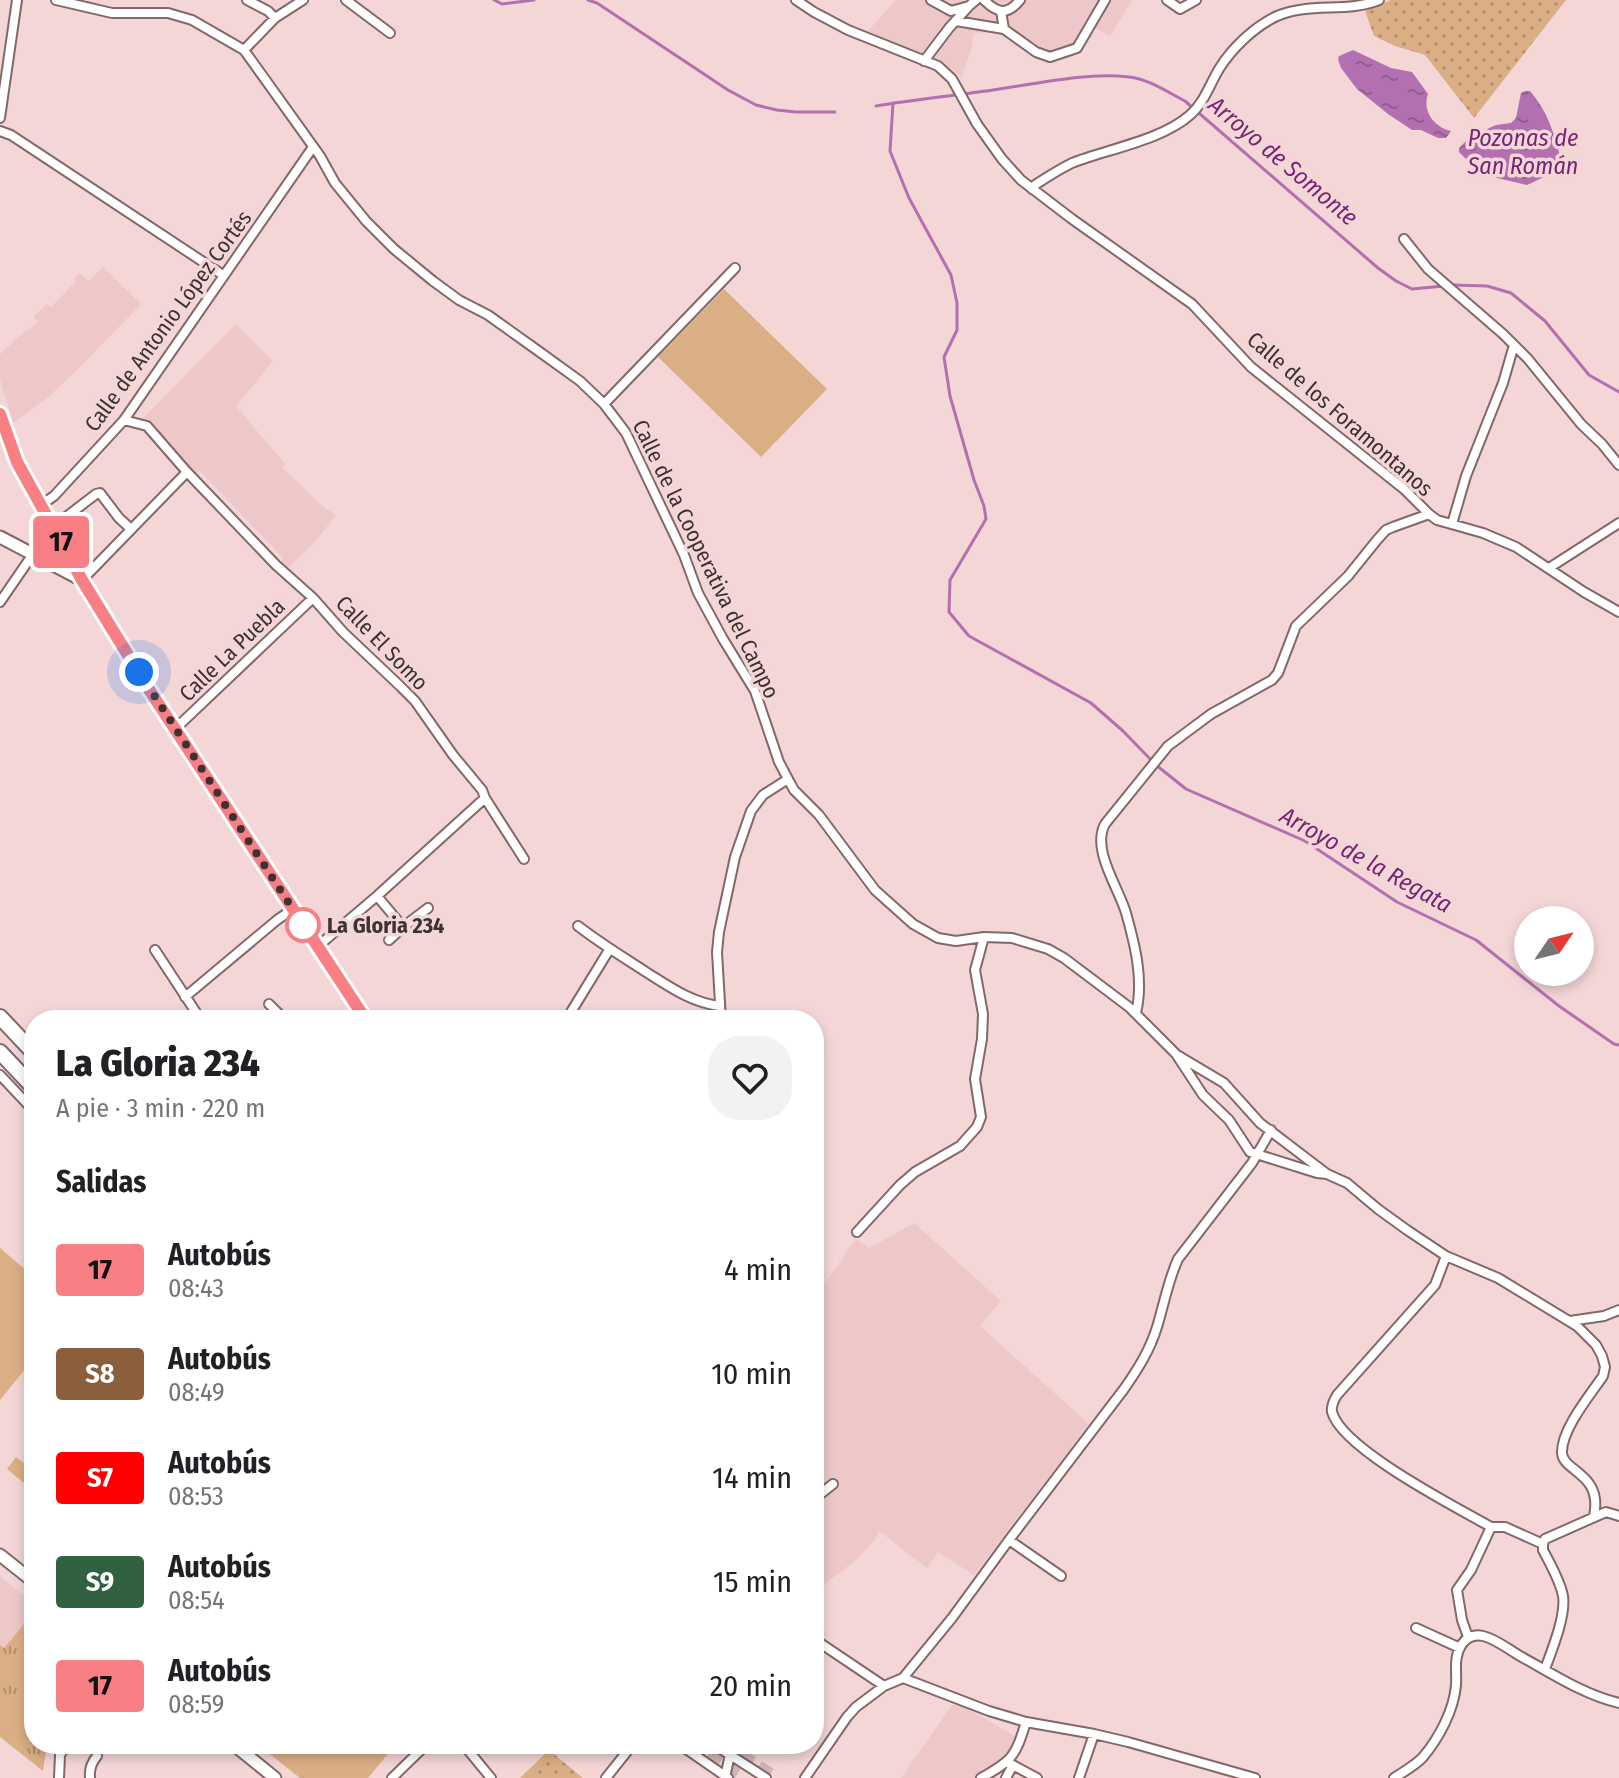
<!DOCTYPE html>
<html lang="es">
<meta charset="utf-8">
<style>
body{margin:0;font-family:"Fira Sans Condensed",sans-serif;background:#f2f2f2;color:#202124;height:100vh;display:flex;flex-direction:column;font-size:30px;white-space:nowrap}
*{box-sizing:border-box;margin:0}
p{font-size:26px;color:#757577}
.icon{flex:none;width:44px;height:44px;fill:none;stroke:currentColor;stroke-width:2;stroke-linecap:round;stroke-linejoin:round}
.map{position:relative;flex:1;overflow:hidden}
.details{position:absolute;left:24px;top:1010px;width:800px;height:744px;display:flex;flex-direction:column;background:#fff;border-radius:32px;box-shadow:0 4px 12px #0003}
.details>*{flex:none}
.badge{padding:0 16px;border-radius:6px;font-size:28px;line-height:52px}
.needle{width:52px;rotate:55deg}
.controls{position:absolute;left:1514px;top:906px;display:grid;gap:16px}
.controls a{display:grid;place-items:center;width:80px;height:80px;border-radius:50%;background:#fff;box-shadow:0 4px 12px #0003;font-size:40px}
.you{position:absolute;width:40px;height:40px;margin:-20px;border:6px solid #fff;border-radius:50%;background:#1a73e8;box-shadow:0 0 0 12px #1a73e833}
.map>.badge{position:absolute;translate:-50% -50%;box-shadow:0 0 0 4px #fff}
h2{padding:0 32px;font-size:30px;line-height:72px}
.round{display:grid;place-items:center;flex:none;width:84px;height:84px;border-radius:32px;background:#f2f2f2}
.summary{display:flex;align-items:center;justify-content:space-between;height:136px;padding:0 32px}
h1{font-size:38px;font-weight:800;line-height:60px}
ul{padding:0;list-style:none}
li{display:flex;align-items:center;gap:24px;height:104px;padding:0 32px}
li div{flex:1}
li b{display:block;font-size:30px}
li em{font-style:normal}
li .badge{min-width:88px;font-weight:700;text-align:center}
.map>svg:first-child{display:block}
.built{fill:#eec8c9}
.grass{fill:url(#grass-dots)}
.park{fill:url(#park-tufts)}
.pitch{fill:#dbaf85}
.water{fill:url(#water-ripples)}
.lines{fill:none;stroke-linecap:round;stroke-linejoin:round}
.stream{stroke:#b370b0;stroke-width:3}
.motorway-tunnel{stroke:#cfb5b6;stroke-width:14;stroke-dasharray:14 7;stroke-linecap:butt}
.minor-casing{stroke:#826869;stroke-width:12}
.secondary-casing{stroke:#826869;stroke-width:15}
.motorway-casing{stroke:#826869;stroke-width:18}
.minor{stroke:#fff;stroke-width:8}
.secondary{stroke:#fff;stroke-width:11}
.motorway{stroke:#fff;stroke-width:14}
.line-casing{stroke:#fff;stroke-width:18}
.line{stroke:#f88084;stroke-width:12}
.walk{stroke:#3d3232;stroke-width:8;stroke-dasharray:0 14.4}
.stop-dot{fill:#fff;stroke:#f88084;stroke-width:4}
.labels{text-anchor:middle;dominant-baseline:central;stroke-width:7;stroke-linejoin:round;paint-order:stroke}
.street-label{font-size:22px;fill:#3d3232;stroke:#f4d6d7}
.stop-label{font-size:22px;font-weight:bold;fill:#3d3232;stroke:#f4d6d7;text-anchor:start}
.water-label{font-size:24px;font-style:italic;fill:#772676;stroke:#f4d6d7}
</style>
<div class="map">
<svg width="1619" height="1778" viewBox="0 0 1619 1778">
<defs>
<pattern id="grass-dots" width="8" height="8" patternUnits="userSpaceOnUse" patternTransform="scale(2)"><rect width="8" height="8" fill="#dbaf85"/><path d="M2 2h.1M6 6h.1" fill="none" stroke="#b38f6d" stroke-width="1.8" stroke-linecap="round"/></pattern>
<pattern id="park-tufts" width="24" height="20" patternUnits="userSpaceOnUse" patternTransform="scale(2)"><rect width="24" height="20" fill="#dbaf85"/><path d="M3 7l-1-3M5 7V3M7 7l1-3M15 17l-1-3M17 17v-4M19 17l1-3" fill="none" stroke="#b38f6d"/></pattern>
<pattern id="water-ripples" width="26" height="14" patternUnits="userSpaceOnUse" patternTransform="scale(2)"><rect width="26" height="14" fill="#b370b0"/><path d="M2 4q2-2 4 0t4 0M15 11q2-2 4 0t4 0" fill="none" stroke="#935d90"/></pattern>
</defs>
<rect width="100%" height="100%" fill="#f4d6d7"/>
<path class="built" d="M896 0H1132L1110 36 1097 29 1093 30 1079 53 1072 56 1051 62 1044 60 1007 38 993 32 973 33 972 47 962 77 941 61 868 31Z
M103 267 141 304 77 370 45 400 13 423 0 379V354L24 332 38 322 34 317 36 314 47 304 51 307 76 281 74 279 79 273 89 281Z
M236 324 273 361 236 406 285 464 283 468 320 504 336 515 314 543 288 568 281 561 283 558 200 471 196 474 143 418Z
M914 1223 1001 1301 980 1326 1089 1424 974 1575 938 1552 927 1568 879 1531 875 1540 856 1560 814 1592V1507L837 1489 830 1481 814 1493V1299L856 1239 869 1248Z
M0 1576 34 1604V1612L0 1653Z
M952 1705H961L1013 1735 1016 1739V1744L1007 1758 977 1778H901Z"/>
<path class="grass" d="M1391 0H1566L1474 118 1425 55 1395 46 1374 36 1365 11Z
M549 1750 583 1778H520Z"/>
<path class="park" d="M34 1612V1744H47L43 1771 0 1737V1645L4 1648Z"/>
<path class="pitch" d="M724 289 827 389 761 457 658 357Z
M0 1248 34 1277V1358L0 1400Z
M16 1457 34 1471V1483L30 1488 7 1469Z
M0 1694 34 1721 16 1743 0 1730Z
M257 1744H396L368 1778H300Z"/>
<path class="water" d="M1353 50 1391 68 1412 72 1428 94C1422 111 1434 127 1451 131L1446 138H1438L1421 130H1412L1388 114 1357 89 1341 68 1338 59 1339 56Z
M1525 91H1530C1547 110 1555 135 1561 160L1544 177 1527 185 1497 178 1465 158 1459 152V148L1465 142 1475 139 1489 128 1496 125 1511 123 1516 118 1521 93Z"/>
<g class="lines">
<path class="stream" d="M494 0 502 4 534 0
M588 0 597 3 728 90 756 105 777 110 796 112H835
M893 103 890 151 909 198 951 275 957 303V330L944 357 950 396 974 480 984 506 986 519 950 580 949 612 969 636 1091 703 1123 731 1156 765 1186 789 1305 841 1397 902 1476 940 1559 1006 1614 1044 1619 1045
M876 106C915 99 953 96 993 90 1036 84 1085 72 1129 77 1149 79 1167 92 1185 101L1378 268 1396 281 1412 289 1444 286
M1452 285 1487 286 1511 293 1545 321 1589 375 1619 392"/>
<path class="motorway-tunnel" d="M690 1744 742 1778
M723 1744 775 1778"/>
<defs>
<path id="minor" d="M56 0 112 13H168L192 20 244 50 320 156 335 183 366 221 394 249 433 281 459 300 488 315 537 350 580 381 604 404 626 433 684 555 698 593 723 639 755 691 779 762 788 779 794 790 819 815 875 890 913 924 938 938 956 941 984 937 1012 938 1048 949 1064 958 1129 1007 1176 1054 1203 1095 1229 1120 1250 1152 1317 1173 1327 1174
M247 0 268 11 275 18
M346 0 390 33
M796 0 814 12 848 30 938 66 952 79 977 124 1002 159 1021 180 1072 219 1192 304 1251 367 1404 489 1429 514 1437 520 1483 533 1516 547 1584 592 1619 612
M931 0 951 11 969 6 976 0
M984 0C997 13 1007 16 1020 0
M1167 0 1180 9 1196 0
M1001 11 1004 29 1036 52 1050 57 1077 48 1105 0
M956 21 1004 29
M244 50 275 18 303 0
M924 61 949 28 969 6
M0 118 17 0
M0 131 11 135 223 275
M1032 189 1035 185C1047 177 1060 169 1072 163 1108 149 1162 140 1190 115 1204 103 1210 84 1219 69 1232 48 1254 27 1277 16 1309 2 1348 13 1379 0
M1404 239 1428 269 1503 334 1528 359 1581 424 1602 444 1619 465
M604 404 735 268
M0 414 17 462 82 580 150 691 366 1020
M124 420 147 426 187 472 276 565 313 598 343 632 400 686 415 701 453 755 482 790 485 798 524 859
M41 505 54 496 124 420 313 147
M1452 524 1466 476 1503 383 1514 345
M53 527 96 494 100 493 119 518 131 529
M1549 568 1619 523
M82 580 187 472
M0 602 33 554
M175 729 313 598
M377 896 403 927
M578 926C600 943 623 957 646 972 670 987 692 1003 720 1006
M389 940 403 927 428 908
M317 947 377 896 485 798
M155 950 201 1020
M185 997 277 920 293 909
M269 1004 285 1020
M571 1012 609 950
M1136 1013C1144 980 1135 945 1126 913 1119 888 1091 850 1105 824L1168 746 1211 714 1272 680 1278 673 1296 626 1348 576 1377 540 1386 530 1393 527 1429 514
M721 1020 717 952 719 932 735 857 751 811 763 795 788 779
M1177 1055 1224 1083 1260 1123 1327 1174 1347 1183 1378 1209 1407 1230 1446 1256 1498 1278 1577 1326 1596 1345 1602 1356 1605 1367 1603 1376C1590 1395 1561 1430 1562 1453 1563 1472 1603 1473 1594 1516
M0 1075 34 1111
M857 1232 900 1185 915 1172 960 1146 977 1127 981 1117 975 1079 982 1039 983 1014 975 970 984 937
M1446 1256 1435 1285 1337 1395C1334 1400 1331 1406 1332 1412 1342 1449 1456 1507 1491 1527H1505L1543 1544
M1570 1321 1604 1316 1619 1310
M814 1499 833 1484
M1009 1540 1061 1576
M1416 1628 1460 1648
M1468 1637 1462 1620 1457 1590 1471 1570 1491 1527
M814 1639 884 1686
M1545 1669C1552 1650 1566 1616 1563 1596 1560 1580 1550 1564 1543 1550V1544L1545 1539 1606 1512 1619 1516
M903 1678 989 1711 1026 1722 1094 1734 1128 1742 1255 1778
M463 1744 491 1778
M679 1744 728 1778
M713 1744 766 1778
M1007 1762 1037 1778
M59 1778 60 1755 67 1744
M90 1778C89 1769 91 1763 97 1756
M392 1778 427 1744
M606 1778 633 1744
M725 1778 732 1744
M805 1778 847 1717 856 1707 884 1686 903 1678 952 1618 1009 1540 1124 1389C1138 1369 1150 1350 1157 1327 1164 1304 1168 1281 1178 1259L1252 1163 1271 1130
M981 1778C1013 1760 1015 1757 1026 1722
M1006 1778 1013 1765
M1079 1778 1094 1734
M1394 1778C1403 1772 1416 1765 1423 1757 1439 1738 1454 1710 1456 1685 1457 1671 1453 1657 1462 1644 1467 1637 1474 1634 1483 1636 1496 1639 1508 1649 1520 1656 1551 1673 1584 1695 1619 1703"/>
<path id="secondary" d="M0 537 82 580
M0 1555 34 1582
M233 1744 275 1778"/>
<path id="motorway" d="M0 1017 34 1053
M0 1052 34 1088"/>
</defs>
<use href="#minor" class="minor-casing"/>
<use href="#secondary" class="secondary-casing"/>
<use href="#motorway" class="motorway-casing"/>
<use href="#minor" class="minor"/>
<use href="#secondary" class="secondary"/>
<use href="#motorway" class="motorway"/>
</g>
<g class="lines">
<defs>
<path id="line" d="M0 414 17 462 82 580 150 691 366 1020"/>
</defs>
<use href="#line" class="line-casing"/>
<use href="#line" class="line"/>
<path class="walk" d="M139 672 303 925"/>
</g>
<circle class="stop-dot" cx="303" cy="925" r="16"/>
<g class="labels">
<g class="street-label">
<text transform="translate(168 321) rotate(-54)">Calle de Antonio López Cortés</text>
<text transform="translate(1340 414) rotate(41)">Calle de los Foramontanos</text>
<text transform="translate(706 559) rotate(64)">Calle de la Cooperativa del Campo</text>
<text transform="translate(382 643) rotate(46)">Calle El Somo</text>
<text transform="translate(232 650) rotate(-44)">Calle La Puebla</text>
</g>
<g class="stop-label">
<text x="327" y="925">La Gloria 234</text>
</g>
<g class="water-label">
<text x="1523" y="138">Pozonas de<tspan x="1523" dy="28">San Román</tspan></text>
<text transform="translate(1283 161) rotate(40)">Arroyo de Somonte</text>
<text transform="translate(1366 860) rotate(29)">Arroyo de la Regata</text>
</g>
</g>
</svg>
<div class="controls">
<a><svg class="needle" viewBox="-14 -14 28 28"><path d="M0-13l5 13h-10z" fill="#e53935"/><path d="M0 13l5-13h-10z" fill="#757577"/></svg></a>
</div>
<div class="you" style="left:139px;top:672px"></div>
<b class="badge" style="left:61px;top:542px;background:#f88084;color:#111">17</b>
<section class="details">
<div class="summary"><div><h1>La Gloria 234</h1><p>A pie · 3 min · 220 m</p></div><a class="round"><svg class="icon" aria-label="heart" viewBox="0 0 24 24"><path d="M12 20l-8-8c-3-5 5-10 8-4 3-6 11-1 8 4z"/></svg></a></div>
<h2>Salidas</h2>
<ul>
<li><span class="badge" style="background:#f88084;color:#111">17</span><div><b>Autobús</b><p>08:43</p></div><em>4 min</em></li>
<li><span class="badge" style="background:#8b5e3c;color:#fff">S8</span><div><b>Autobús</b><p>08:49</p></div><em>10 min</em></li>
<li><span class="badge" style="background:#f00;color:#fff">S7</span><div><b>Autobús</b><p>08:53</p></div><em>14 min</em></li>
<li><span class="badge" style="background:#306242;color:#fff">S9</span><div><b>Autobús</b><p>08:54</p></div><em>15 min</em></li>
<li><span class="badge" style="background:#f88084;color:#111">17</span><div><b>Autobús</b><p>08:59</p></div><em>20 min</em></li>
</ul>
</section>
</div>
